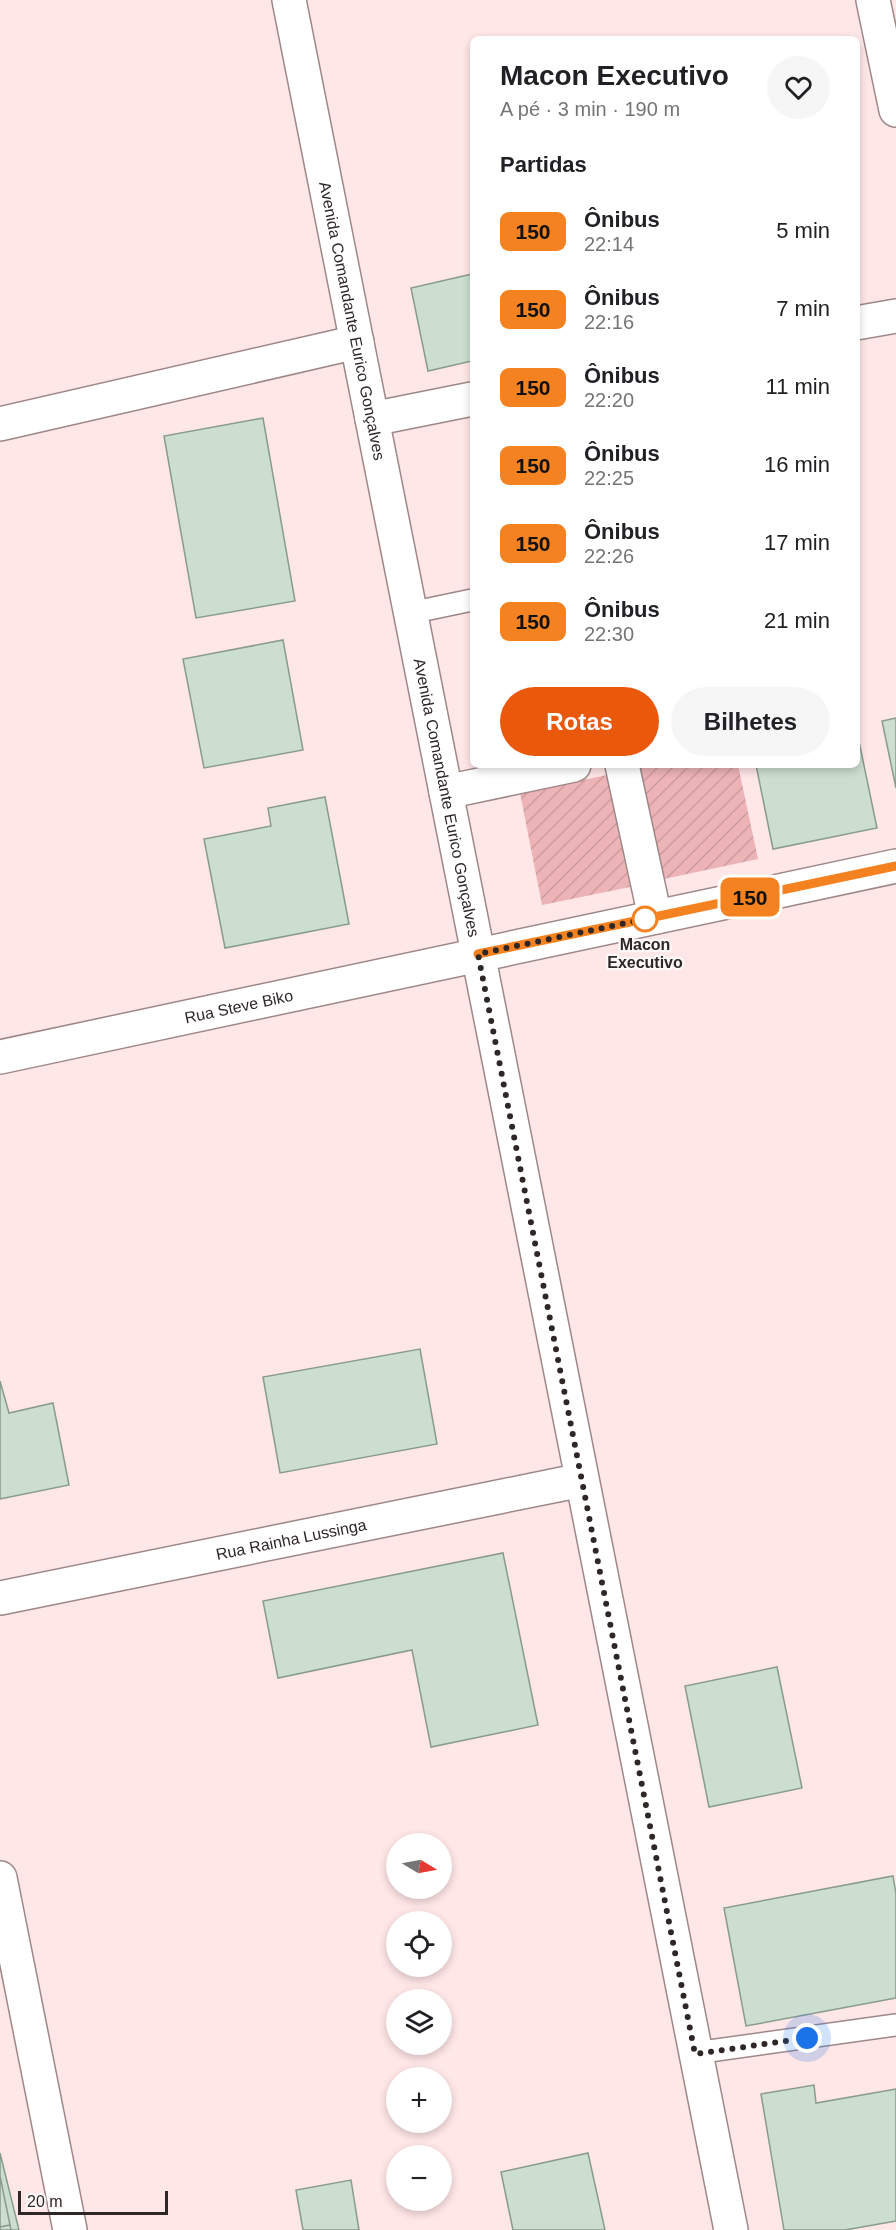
<!DOCTYPE html>
<html lang="pt">
<meta charset="utf-8">
<style>
body{margin:0;font-family:Helvetica,sans-serif;background:#f6f6f6;color:#202124;height:100vh;display:flex;flex-direction:column;font-size:22px;white-space:nowrap}
*{box-sizing:border-box;margin:0}
p{font-size:20px;color:#757577}
.icon{flex:none;width:33px;height:33px;fill:none;stroke:currentColor;stroke-width:2;stroke-linecap:round;stroke-linejoin:round}
.map{position:relative;flex:1;overflow:hidden}
.sheet{position:absolute;left:470px;top:36px;width:390px;height:732px;display:flex;flex-direction:column;background:#fff;border-radius:9px;box-shadow:0 3px 9px #0003}
.sheet>*{flex:none}
.badge{padding:0 12px;border-radius:9px;font-size:21px;line-height:39px}
.needle{width:39px;rotate:100deg}
.tools{position:absolute;left:386px;top:1833px;display:grid;gap:12px}
.tools a{display:grid;place-items:center;width:66px;height:66px;border-radius:50%;background:#fff;box-shadow:0 3px 9px #0003;font-size:30px}
.scale{position:absolute;left:18px;bottom:15px;width:150px;box-sizing:border-box;padding-left:6px;border:3px solid #2f2626;border-top:0;font-size:16px;line-height:21px;white-space:nowrap;color:#2f2626;-webkit-text-stroke:4px #fef9f9;paint-order:stroke}
.you{position:absolute;width:30px;height:30px;margin:-15px;border:4px solid #fff;border-radius:50%;background:#1a73e8;box-shadow:0 0 0 9px #1a73e833}
.map>.badge{position:absolute;translate:-50% -50%;box-shadow:0 0 0 3px #fff}
h2{padding:0 30px;font-size:22px;line-height:54px}
.round{display:grid;place-items:center;flex:none;width:63px;height:63px;border-radius:32px;background:#f6f6f6}
.overview{display:flex;align-items:center;justify-content:space-between;height:102px;padding:0 30px}
h1{font-size:28px;font-weight:800;line-height:45px}
.cta{display:flex;gap:12px;margin-top:auto;padding:12px 30px}
.cta a{flex:1;height:69px;border-radius:36px;background:#ea580c;color:#fff;font-size:24px;font-weight:800;line-height:69px;text-align:center}
.cta a+a{background:#f6f6f6;color:#202124}
ul{padding:0;list-style:none}
li{display:flex;align-items:center;gap:18px;height:78px;padding:0 30px}
li div{flex:1}
li b{display:block;font-size:22px}
li em{font-style:normal}
li .badge{min-width:66px;font-weight:700;text-align:center}
.map>svg:first-child{display:block}
.garden{fill:url(#garden-furrows)}
.building{fill:#cbdecf;stroke:#899b8d;stroke-width:1.5}
.lines{fill:none;stroke-linecap:round;stroke-linejoin:round}
.lane-casing{stroke:#9e8788;stroke-width:24}
.street-casing{stroke:#9e8788;stroke-width:36}
.secondary-casing{stroke:#9e8788;stroke-width:36}
.lane{stroke:#fff;stroke-width:21}
.street{stroke:#fff;stroke-width:33}
.secondary{stroke:#fff;stroke-width:33}
.line-casing{stroke:#fff;stroke-width:14}
.line{stroke:#f58220;stroke-width:9}
.walk{stroke:#2f2626;stroke-width:6;stroke-dasharray:0 10.8}
.stop-dot{fill:#fff;stroke:#f58220;stroke-width:3}
.labels{text-anchor:middle;dominant-baseline:central;stroke-width:4.5;stroke-linejoin:round;paint-order:stroke}
.street-label{font-size:16px;fill:#2f2626;stroke:#fef9f9}
.stop-label{font-size:16px;font-weight:bold;fill:#2f2626;stroke:#fef9f9}
</style>
<div class="map">
<svg width="896" height="2230" viewBox="0 0 896 2230">
<defs>
<pattern id="garden-furrows" width="10" height="10" patternUnits="userSpaceOnUse" patternTransform="scale(1.5)"><rect width="10" height="10" fill="#edb4b7"/><path d="M-1 1l2-2M0 10L10 0M9 11l2-2" fill="none" stroke="#cc9b9d"/></pattern>
</defs>
<rect width="100%" height="100%" fill="#ffe6e7"/>
<path class="garden" d="M635 765H738L758 859 659 880Z
M607 775 630 887 542 905 520 793Z"/>
<path class="building" d="M472 274V361L428 371 411 288Z
M263 418 295 601 196 618 164 436Z
M283 640 303 750 204 768 183 659Z
M896 718V788L882 721Z
M856 727 877 828 773 849 756 765H856Z
M325 797 349 924 225 948 204 839 271 826 268 808Z
M420 1349 437 1444 280 1473 263 1377Z
M0 1381 9 1413 53 1403 69 1485 0 1499Z
M503 1553 538 1725 431 1747 412 1650 278 1678 263 1601Z
M777 1667 802 1788 709 1807 685 1686Z
M893 1876 896 1894V1998L746 2026 724 1908Z
M814 2085 816 2103 896 2089V2221L845 2230H784L761 2094Z
M0 2153 19 2230H0Z
M588 2153 605 2230H513L501 2172Z
M0 2176 10 2225 0 2227Z
M351 2180 359 2230H303L296 2190Z
M10 2225 11 2230H0V2227Z"/>
<g class="lines">
<defs>
<path id="lane" d="M410 613 472 600
M695 2053 896 2025"/>
<g id="street">
<path d="M873 0 896 110"/>
<path d="M856 323 896 316"/>
<path d="M372 419 472 399"/>
<path d="M0 424 357 342"/>
<path d="M622 765 655 917"/>
<path d="M446 792 574 765"/>
<path id="s1" d="M0 1057 896 866"/>
<path id="s2" d="M0 1598 582 1480"/>
<path d="M0 1878 70 2230"/>
</g>
<g id="secondary">
<path id="s3" d="M289 0 731 2230"/>
</g>
</defs>
<use href="#lane" class="lane-casing"/>
<use href="#street" class="street-casing"/>
<use href="#secondary" class="secondary-casing"/>
<use href="#lane" class="lane"/>
<use href="#street" class="street"/>
<use href="#secondary" class="secondary"/>
</g>
<g class="lines">
<defs>
<path id="line" d="M478 954 896 866"/>
</defs>
<use href="#line" class="line-casing"/>
<use href="#line" class="line"/>
<path class="walk" d="M645 919 655 917 478 954 695 2054 807 2038"/>
</g>
<circle class="stop-dot" cx="645" cy="919" r="12"/>
<g class="labels">
<g class="street-label">
<text stroke="none"><textPath href="#s3" startOffset="327">Avenida Comandante Eurico Gonçalves</textPath></text>
<text stroke="none"><textPath href="#s3" startOffset="813">Avenida Comandante Eurico Gonçalves</textPath></text>
<text stroke="none"><textPath href="#s1" startOffset="244">Rua Steve Biko</textPath></text>
<text stroke="none"><textPath href="#s2" startOffset="297">Rua Rainha Lussinga</textPath></text>
</g>
<g class="stop-label">
<text x="645" y="944">Macon<tspan x="645" dy="18">Executivo</tspan></text>
</g>
</g>
</svg>
<div class="tools">
<a><svg class="needle" viewBox="-14 -14 28 28"><path d="M0-13l5 13h-10z" fill="#e53935"/><path d="M0 13l5-13h-10z" fill="#757577"/></svg></a>
<a><svg class="icon" aria-label="locate" viewBox="0 0 24 24"><circle cx="12" cy="12" r="6"/><path d="M12 2v4M12 18v4M2 12h4M18 12h4"/></svg></a>
<a><svg class="icon" aria-label="layers" viewBox="0 0 24 24"><path d="M12 4l9 5-9 5-9-5zM3 14l9 5 9-5"/></svg></a>
<a>+</a>
<a>−</a>
</div>
<div class="scale">20 m</div>
<div class="you" style="left:807px;top:2038px"></div>
<b class="badge" style="left:750px;top:897px;background:#f58220;color:#111">150</b>
<section class="sheet">
<div class="overview"><div><h1>Macon Executivo</h1><p>A pé · 3 min · 190 m</p></div><a class="round"><svg class="icon" aria-label="heart" viewBox="0 0 24 24"><path d="M12 20l-8-8c-3-5 5-10 8-4 3-6 11-1 8 4z"/></svg></a></div>
<h2>Partidas</h2>
<ul>
<li><span class="badge" style="background:#f58220;color:#111">150</span><div><b>Ônibus</b><p>22:14</p></div><em>5 min</em></li>
<li><span class="badge" style="background:#f58220;color:#111">150</span><div><b>Ônibus</b><p>22:16</p></div><em>7 min</em></li>
<li><span class="badge" style="background:#f58220;color:#111">150</span><div><b>Ônibus</b><p>22:20</p></div><em>11 min</em></li>
<li><span class="badge" style="background:#f58220;color:#111">150</span><div><b>Ônibus</b><p>22:25</p></div><em>16 min</em></li>
<li><span class="badge" style="background:#f58220;color:#111">150</span><div><b>Ônibus</b><p>22:26</p></div><em>17 min</em></li>
<li><span class="badge" style="background:#f58220;color:#111">150</span><div><b>Ônibus</b><p>22:30</p></div><em>21 min</em></li>
</ul>
<div class="cta"><a>Rotas</a><a>Bilhetes</a></div>
</section>
</div>
